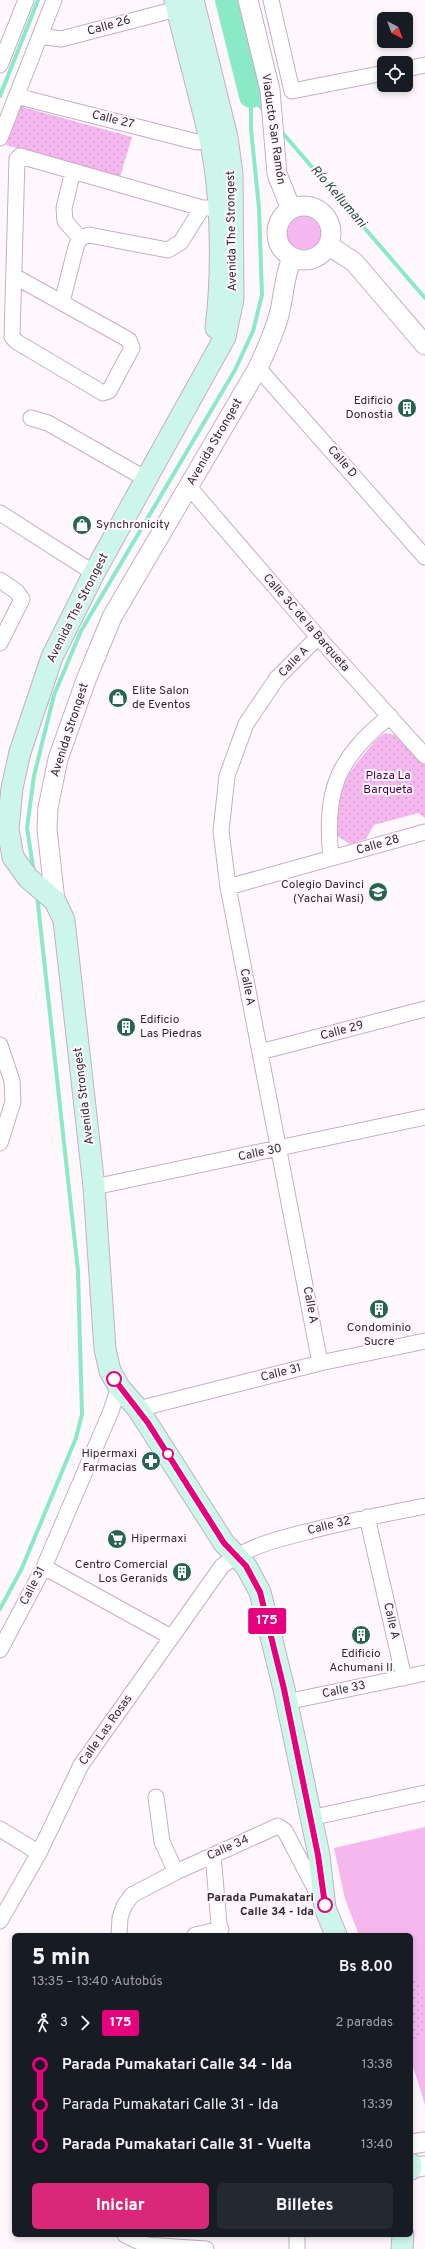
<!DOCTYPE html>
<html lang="es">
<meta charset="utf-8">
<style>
body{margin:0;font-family:Overpass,sans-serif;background:#242831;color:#f1f3f6;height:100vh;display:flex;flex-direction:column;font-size:15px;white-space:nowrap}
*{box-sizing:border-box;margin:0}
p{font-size:13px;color:#9ea1a6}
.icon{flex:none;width:22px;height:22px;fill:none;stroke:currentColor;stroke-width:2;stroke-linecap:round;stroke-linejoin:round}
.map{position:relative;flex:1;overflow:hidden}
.sheet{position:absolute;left:12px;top:1933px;width:401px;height:304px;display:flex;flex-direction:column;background:#171b24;border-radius:6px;box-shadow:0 2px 6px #0003}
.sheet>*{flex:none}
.badge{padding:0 8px;border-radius:3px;font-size:14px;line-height:26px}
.needle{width:26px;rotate:139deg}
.buttons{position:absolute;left:377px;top:12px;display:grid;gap:8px}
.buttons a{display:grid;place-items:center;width:36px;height:36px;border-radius:6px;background:#171b24;box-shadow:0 2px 6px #0003;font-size:20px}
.map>.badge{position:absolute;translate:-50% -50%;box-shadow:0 0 0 2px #fff}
.legs{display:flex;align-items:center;gap:6px;height:44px;padding:0 20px;font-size:13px}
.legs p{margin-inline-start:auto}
.head{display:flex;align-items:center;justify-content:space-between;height:68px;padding:0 20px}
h1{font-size:22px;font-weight:800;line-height:30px}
.action{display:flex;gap:8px;margin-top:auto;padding:8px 20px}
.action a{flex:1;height:46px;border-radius:6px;background:#db2777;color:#fff;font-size:16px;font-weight:800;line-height:46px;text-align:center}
.action a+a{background:#242831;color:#f1f3f6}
ul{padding:0 20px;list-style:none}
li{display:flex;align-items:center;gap:14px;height:40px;font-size:15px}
li i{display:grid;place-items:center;width:6px;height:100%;margin:0 5px;background:currentColor}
li i::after{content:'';width:10px;height:10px;margin:-5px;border:3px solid;border-radius:50%;background:#171b24}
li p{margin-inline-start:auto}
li:first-child i{background:linear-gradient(#0000 50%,currentColor 0)}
li:last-child i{background:linear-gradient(currentColor 50%,#0000 0)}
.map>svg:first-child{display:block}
.green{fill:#f4b8ef}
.park{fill:url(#park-dots)}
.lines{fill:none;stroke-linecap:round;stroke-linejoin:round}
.stream{stroke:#8ae9c7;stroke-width:4}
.river{stroke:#8ae9c7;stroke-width:24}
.minor-casing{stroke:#c9acc6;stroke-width:17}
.tertiary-casing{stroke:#c9acc6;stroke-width:21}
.secondary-casing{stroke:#c9acc6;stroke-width:23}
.minor{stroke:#fff;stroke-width:15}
.tertiary{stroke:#fff;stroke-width:19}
.secondary{stroke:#ccf6e9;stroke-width:21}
.line-1-casing{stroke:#fff;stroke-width:9}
.line-1{stroke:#e6007e;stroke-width:6}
.stop-1-dot{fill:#fff;stroke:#e6007e;stroke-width:2}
.labels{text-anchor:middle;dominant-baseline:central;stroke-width:4;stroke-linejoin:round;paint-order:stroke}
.street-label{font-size:12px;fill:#342933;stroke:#fef8fd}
.poi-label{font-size:12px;fill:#342933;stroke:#fef8fd;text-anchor:end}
.park-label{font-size:12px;fill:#4c004b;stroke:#fef8fd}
.stop-label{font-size:12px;font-weight:bold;fill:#342933;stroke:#fef8fd;text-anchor:end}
.water-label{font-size:13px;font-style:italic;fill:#224c3e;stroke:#fef8fd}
</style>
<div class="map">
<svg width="425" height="2249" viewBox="0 0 425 2249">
<defs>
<pattern id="park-dots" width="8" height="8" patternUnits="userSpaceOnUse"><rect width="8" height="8" fill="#f4b8ef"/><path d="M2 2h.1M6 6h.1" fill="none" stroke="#d29ecd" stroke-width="1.8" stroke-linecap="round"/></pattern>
</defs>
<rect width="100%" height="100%" fill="#fef8fd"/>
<path class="green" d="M285 233a20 20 0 1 1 40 0a20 20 0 1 1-40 0Z
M425 1827V2105L411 2060V1935H359L345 1899 334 1848Z"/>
<path class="park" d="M19 106 132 137 120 177 6 145Z
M385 733 401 736 425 764V818L418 813 374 825 366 839 350 844 337 836C337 798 340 782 365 753 371 746 377 738 385 733Z
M417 1975 425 2001V2036L411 2040V1977Z"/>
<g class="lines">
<path class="stream" d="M0 96 38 0
M251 96 265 112
M280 130 425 298
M34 873 27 828 34 776 54 695 81 631 235 370 253 331 262 295 259 208 251 129V96
M0 1609 22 1568 76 1438 82 1414 78 1271 37 895"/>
<path class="river" d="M227 0 251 96"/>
<defs>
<path id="minor" d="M271 0 292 91 384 73
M40 36 61 39 177 9
M0 65 26 0
M406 69 425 65
M16 96 197 142 210 140
M0 138 54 0
M73 171 64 208 65 221 80 238
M14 276 129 340 132 348 109 391 103 393 17 342 12 337 17 159 20 156 202 208
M62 302 76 247 80 238 89 235 168 250 181 242 202 208H210
M258 368 425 557
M31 418 48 423 146 479
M189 487 318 637 425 756
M0 513 94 573
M0 580 17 592 22 599 0 643
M318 637 277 678 246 724 227 776 221 831 228 887 320 1363
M331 858C324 790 337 758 390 716
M228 887 425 832
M0 1045 12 1081 13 1102 0 1143
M260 1052 425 1009
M94 1187 425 1117
M138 1409 320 1363 425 1341
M367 1517 404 1678
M44 1567 171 1637
M0 1650 44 1567 111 1411 119 1387
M286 1702 425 1673
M156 1797 162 1842 176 1872
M310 1818 425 1793
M0 1829 39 1853
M213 1855 220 1935
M0 1921 39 1853 81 1765 222 1566C251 1544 283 1538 318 1529 353 1520 389 1513 425 1506
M119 1935 120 1918 124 1906 132 1895 176 1872 278 1826 285 1831 321 1900
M195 1935 221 1929
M125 2235 146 2245 206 2249
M297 2249V2235"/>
<path id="tertiary" d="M248 0 270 90 277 174 291 209
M277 233a27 27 0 1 1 54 0a27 27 0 1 1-54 0Z
M328 245 354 262 425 345
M55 901 47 829 48 808 58 759 86 680 112 617 258 368C266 350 274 334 279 315 284 296 284 276 292 258
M411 2144 425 2142
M411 2168 425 2166"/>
<path id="secondary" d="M175 0C186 46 199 93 210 139 222 194 223 272 216 328
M193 0 227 137 232 174 233 299 225 337 94 573 52 657 20 752 12 788 8 829 13 857 28 878 55 901 64 920 94 1187 105 1349 110 1371 119 1387 138 1409 224 1543 246 1566 260 1592 284 1689 319 1855 325 1908 336 1935
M411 2164V2169
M402 2249 403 2235"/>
</defs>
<use href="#minor" class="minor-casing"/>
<use href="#tertiary" class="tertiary-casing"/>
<use href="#secondary" class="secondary-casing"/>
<use href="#minor" class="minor"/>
<use href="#tertiary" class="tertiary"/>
<use href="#secondary" class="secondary"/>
</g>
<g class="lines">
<defs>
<path id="line-1" d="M114 1379 148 1423 224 1543 246 1566 260 1592 284 1689 318 1855 325 1905"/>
</defs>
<use href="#line-1" class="line-1-casing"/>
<use href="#line-1" class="line-1"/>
</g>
<defs>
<symbol id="building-disc" viewBox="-11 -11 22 22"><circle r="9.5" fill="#266450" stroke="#fef8fd"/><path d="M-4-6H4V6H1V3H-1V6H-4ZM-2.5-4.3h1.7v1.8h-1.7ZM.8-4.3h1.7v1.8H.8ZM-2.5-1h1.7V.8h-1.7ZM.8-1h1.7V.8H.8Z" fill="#fff"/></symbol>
<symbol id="shop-disc" viewBox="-11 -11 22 22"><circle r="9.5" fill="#266450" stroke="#fef8fd"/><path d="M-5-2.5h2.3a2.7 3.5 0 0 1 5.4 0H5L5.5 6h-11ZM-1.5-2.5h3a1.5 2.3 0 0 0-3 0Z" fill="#fff"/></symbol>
<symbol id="school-disc" viewBox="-11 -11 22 22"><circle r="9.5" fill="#266450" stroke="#fef8fd"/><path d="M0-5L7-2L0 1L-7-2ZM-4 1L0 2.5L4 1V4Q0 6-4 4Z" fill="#fff"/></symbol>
<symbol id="pharmacy-disc" viewBox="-11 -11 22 22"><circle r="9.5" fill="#266450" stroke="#fef8fd"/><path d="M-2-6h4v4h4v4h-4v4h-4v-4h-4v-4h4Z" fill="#fff"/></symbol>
<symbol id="supermarket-disc" viewBox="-11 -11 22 22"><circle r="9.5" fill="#266450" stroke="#fef8fd"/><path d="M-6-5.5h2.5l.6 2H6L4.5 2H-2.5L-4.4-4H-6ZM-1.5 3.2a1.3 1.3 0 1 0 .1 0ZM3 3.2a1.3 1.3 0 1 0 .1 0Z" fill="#fff"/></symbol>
</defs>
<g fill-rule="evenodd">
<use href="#building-disc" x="396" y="397" width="22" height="22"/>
<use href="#shop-disc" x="71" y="514" width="22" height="22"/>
<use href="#shop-disc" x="107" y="687" width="22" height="22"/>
<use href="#school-disc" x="367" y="881" width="22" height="22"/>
<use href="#building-disc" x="115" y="1016" width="22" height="22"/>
<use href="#building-disc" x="368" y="1298" width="22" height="22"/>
<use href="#pharmacy-disc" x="140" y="1450" width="22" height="22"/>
<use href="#supermarket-disc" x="106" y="1528" width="22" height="22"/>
<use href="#building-disc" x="171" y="1561" width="22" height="22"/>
<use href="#building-disc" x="350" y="1624" width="22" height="22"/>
</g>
<g class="stop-1-dot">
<circle cx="114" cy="1379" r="7"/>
<circle cx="168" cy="1454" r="5"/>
<circle cx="325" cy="1905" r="7"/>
</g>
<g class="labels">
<g class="street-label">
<text transform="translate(109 26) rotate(-16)">Calle 26</text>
<text transform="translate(113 120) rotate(14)">Calle 27</text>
<text transform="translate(273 129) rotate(82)">Viaducto San Ramón</text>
<text transform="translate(232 231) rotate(-91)">Avenida The Strongest</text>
<text transform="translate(215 442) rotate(-60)">Avenida Strongest</text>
<text transform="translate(342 462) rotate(49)">Calle D</text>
<text transform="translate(78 608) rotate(-63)">Avenida The Strongest</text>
<text transform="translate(306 623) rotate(49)">Calle 3C de la Barqueta</text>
<text transform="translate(294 662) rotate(-46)">Calle A</text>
<text transform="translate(70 730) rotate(-72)">Avenida Strongest</text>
<text transform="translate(378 845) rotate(-16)">Calle 28</text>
<text transform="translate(247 987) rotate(79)">Calle A</text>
<text transform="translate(342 1031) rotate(-15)">Calle 29</text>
<text transform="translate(84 1096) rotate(-97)">Avenida Strongest</text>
<text transform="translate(260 1153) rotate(-12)">Calle 30</text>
<text transform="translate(310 1305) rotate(79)">Calle A</text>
<text transform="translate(281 1373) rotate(-14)">Calle 31</text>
<text transform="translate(329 1526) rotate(-14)">Calle 32</text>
<text transform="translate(33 1586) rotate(-63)">Calle 31</text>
<text transform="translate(391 1621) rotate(77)">Calle A</text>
<text transform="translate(344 1690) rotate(-12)">Calle 33</text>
<text transform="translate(106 1730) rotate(-55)">Calle Las Rosas</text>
<text transform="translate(228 1848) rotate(-24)">Calle 34</text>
</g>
<g class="poi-label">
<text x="393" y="401">Edificio<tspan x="393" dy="14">Donostia</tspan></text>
<text x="96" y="525" text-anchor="start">Synchronicity</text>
<text x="132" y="691" text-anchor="start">Elite Salon<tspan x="132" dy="14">de Eventos</tspan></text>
<text x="364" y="885">Colegio Davinci<tspan x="364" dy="14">(Yachai Wasi)</tspan></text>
<text x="140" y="1020" text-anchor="start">Edificio<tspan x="140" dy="14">Las Piedras</tspan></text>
<text x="379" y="1328" text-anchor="middle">Condominio<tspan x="379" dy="14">Sucre</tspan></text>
<text x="137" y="1454">Hipermaxi<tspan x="137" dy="14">Farmacias</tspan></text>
<text x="131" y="1539" text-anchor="start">Hipermaxi</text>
<text x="168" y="1565">Centro Comercial<tspan x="168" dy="14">Los Geranids</tspan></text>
<text x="361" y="1654" text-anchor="middle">Edificio<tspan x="361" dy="14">Achumani II</tspan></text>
</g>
<g class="park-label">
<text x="388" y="776">Plaza La<tspan x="388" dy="14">Barqueta</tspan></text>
</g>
<g class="stop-label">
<text x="314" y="1898">Parada Pumakatari<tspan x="314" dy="14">Calle 34 - Ida</tspan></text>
</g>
<g class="water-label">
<text transform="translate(338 197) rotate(49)">Río Kellumani</text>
</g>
</g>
</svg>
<div class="buttons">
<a><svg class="needle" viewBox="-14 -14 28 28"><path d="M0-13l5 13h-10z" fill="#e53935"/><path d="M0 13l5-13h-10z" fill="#9ea1a6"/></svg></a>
<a><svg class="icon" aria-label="locate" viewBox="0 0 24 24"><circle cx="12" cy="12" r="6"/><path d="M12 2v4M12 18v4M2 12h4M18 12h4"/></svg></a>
</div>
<b class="badge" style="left:267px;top:1621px;background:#e6007e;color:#fff">175</b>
<section class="sheet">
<div class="head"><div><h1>5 min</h1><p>13:35 – 13:40 · Autobús</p></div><b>Bs 8.00</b></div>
<div class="legs"><svg class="icon" aria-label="walk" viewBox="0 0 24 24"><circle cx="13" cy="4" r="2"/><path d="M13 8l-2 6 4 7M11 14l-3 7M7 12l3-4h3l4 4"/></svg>3<svg class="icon" aria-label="forward" viewBox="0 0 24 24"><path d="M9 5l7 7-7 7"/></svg><b class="badge" style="background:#e6007e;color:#fff">175</b><p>2 paradas</p></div>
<ul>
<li><i style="color:#e6007e"></i><b>Parada Pumakatari Calle 34 - Ida</b><p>13:38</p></li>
<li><i style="color:#e6007e"></i><span>Parada Pumakatari Calle 31 - Ida</span><p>13:39</p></li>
<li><i style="color:#e6007e"></i><b>Parada Pumakatari Calle 31 - Vuelta</b><p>13:40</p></li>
</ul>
<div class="action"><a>Iniciar</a><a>Billetes</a></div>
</section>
</div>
